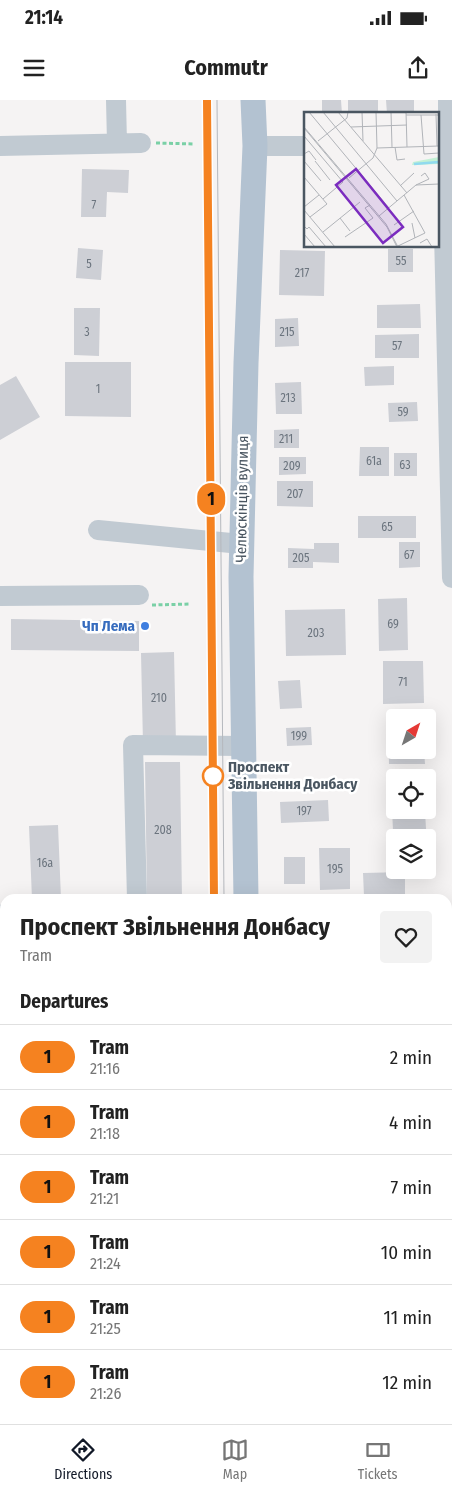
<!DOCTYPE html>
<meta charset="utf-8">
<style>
body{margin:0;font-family:"Fira Sans Condensed",sans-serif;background:#f2f2f2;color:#222;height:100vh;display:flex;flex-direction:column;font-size:19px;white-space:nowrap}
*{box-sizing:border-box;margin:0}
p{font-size:16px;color:#767676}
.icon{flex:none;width:28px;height:28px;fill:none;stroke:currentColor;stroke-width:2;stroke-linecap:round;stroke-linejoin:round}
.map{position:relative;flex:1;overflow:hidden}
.drawer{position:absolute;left:0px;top:794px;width:452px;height:531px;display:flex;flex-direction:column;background:#fff;border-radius:15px 15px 0 0;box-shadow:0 5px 20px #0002}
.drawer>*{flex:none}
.badge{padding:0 10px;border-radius:16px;font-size:18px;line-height:32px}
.needle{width:32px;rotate:39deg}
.controls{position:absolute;left:386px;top:609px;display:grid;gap:10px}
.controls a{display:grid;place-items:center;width:50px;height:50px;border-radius:5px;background:#fff;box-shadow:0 5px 20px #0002;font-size:25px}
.map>.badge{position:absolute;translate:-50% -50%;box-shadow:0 0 0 2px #fff}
h2{padding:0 20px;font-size:19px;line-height:45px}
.round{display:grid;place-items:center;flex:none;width:52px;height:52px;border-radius:5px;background:#f2f2f2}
.head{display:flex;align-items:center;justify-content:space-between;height:85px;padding:0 20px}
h1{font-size:24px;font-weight:700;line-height:38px}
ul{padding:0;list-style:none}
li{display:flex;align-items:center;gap:15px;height:65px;padding:0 20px;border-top:1px solid #e0e0e0}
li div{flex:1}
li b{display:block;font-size:19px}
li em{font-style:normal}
li .badge{min-width:55px;font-weight:700;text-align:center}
.status{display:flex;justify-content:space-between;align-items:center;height:35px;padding:0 25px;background:#fff;direction:ltr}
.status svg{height:14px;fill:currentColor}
header{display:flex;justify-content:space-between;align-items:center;height:65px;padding:0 20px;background:#fff;font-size:22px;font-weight:700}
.tab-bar{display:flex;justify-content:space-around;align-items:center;height:70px;border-top:1px solid #e0e0e0;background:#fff;font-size:14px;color:#767676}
.tab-bar a{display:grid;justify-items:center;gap:2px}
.tab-bar .on{color:#111827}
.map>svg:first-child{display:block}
.building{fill:#cdcfd5}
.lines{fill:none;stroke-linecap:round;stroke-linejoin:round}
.path{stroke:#7ad0a6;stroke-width:3;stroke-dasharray:4 2.5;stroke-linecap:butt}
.minor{stroke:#c1cad2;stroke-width:20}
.major{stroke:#b3c2d1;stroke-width:25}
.tram{stroke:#b5b8bd;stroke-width:1}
.line-casing{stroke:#fff;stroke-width:11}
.line{stroke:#f58220;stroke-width:8}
.shop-dot{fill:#3f7fe0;stroke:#fff;stroke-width:2}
.stop-dot{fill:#fff;stroke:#f58220;stroke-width:2.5}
.labels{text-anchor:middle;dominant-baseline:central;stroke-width:5;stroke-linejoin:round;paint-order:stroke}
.number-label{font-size:12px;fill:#6b747e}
.street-label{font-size:15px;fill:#4a5661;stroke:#fff}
.shop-label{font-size:15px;font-weight:bold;fill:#366cbe;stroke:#fff;text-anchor:end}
.stop-label{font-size:15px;font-weight:bold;fill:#4a5661;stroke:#fff;text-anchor:start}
.inset-river{fill:none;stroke:#90daee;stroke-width:2.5}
.inset-road{fill:none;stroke:#b1b4b9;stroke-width:1}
.view{fill:#7b2cbf;fill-opacity:0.15;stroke:#7b2cbf;stroke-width:2.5}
.inset-edge{fill:none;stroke:#4a5661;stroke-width:2.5}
</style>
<div class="status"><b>21:14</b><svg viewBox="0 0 49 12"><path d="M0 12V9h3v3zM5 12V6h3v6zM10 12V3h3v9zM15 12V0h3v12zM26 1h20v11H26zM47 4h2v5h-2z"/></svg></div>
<header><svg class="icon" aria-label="menu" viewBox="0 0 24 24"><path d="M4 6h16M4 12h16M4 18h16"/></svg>Commutr<svg class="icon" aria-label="share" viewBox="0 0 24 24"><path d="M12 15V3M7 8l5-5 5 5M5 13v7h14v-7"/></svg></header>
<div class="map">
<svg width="452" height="1324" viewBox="0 0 452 1324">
<rect width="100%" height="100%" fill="#f5f3f3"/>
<path class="building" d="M322 0H341L342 14H322Z
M348 0H378V14H348Z
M386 0H414V14H387Z
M82 69 129 70 128 93 107 92 106 117H81Z
M78 148 103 150 101 180 76 178Z
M388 149H413V172H388Z
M280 150 325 151 324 196 279 195Z
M420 204 421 228H377V205Z
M74 208H100L99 256 74 255Z
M298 218 299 246 275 247V219Z
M419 234V258H375V235Z
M65 262H131V317L65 316Z
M394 266V285L365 286 364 267Z
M16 276 40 317 0 340V285Z
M301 282 302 314H276L275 283Z
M417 302 418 321 389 322 388 303Z
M299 329V348H274V330Z
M360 347H389V376H359Z
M394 353H417V376H394Z
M279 357H306V374L279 375Z
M277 381H313V407L277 406Z
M358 416H416V438H358Z
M399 442H420V467L399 468Z
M314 443H339V463L313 462V468H288V448L314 449Z
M407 498 408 550 379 551 378 499Z
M345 509 346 555 286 556 285 510Z
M11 519 139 521V551L11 550Z
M174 552 176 644H143L141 553Z
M383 561H423L424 603 383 604Z
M300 580 302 608 280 609 278 581Z
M311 627 312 645 287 646 286 628Z
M388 627H395V650H424L425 664H389Z
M145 662H180L182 799H147Z
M328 700 329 721 281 723 280 702Z
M392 710H425L426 729 393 730Z
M58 725 61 799H32L29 726Z
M425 733V738H395V751H394L393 734Z
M319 748H350V789L320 790Z
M284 757H305V784H284Z
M409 770H427V775L409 776Z
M405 772V795L364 796 363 773Z
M448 1215 452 1216V1324H358L359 1320H448Z
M4 1249H5V1297L0 1296V1266Z
M110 1320H147L146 1324H115L110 1323Z
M255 1320H273V1324H254Z"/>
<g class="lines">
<path class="path" d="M156 43 195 44
M152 505 191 504
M251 1324 252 1320"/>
<path class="minor" d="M116 0 117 43
M448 0V13L442 46 452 478
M0 46 141 43
M255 46H306
M98 430 241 444
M0 496 139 495
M137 799 133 645 243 646
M0 815 5 814
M448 1192 452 1193
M91 1324 92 1320"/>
<path class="major" d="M246 799 241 477 246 263 255 46 253 0
M448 895H452
M211 1324 212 1320"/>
<path class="tram" d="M207 0 214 799
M217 0 224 799
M176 1324 177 1320
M187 1324 188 1320"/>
</g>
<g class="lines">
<defs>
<path id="line" d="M207 0 214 799"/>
</defs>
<use href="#line" class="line-casing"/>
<use href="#line" class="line"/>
</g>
<circle class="shop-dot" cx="145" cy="526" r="5"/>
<circle class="stop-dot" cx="213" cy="676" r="10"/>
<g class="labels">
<g class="number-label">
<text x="94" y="105">7</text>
<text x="401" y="161">55</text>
<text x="89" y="164">5</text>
<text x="302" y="173">217</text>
<text x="87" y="232">3</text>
<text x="287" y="232">215</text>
<text x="397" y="246">57</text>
<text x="98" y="289">1</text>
<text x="288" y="298">213</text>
<text x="403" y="312">59</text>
<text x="286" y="339">211</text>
<text x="374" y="361">61а</text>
<text x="405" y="365">63</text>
<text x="292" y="366">209</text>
<text x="295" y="394">207</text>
<text x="387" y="427">65</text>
<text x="409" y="455">67</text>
<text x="301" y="458">205</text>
<text x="393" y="524">69</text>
<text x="316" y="533">203</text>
<text x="403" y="582">71</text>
<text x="159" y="598">210</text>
<text x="299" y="636">199</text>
<text x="304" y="711">197</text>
<text x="163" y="730">208</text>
<text x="45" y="763">16а</text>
<text x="335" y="769">195</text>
</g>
<g class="street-label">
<text transform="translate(242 399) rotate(-89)">Челюскінців вулиця</text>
</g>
<g class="shop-label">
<text x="135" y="526">Чп Лема</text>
</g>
<g class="stop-label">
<text x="228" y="667">Проспект<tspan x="228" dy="17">Звільнення Донбасу</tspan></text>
</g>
</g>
<g transform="translate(304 12)">
<rect width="135" height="135" fill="#f5f3f3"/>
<path d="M135 45V52L108 53 109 50Z" fill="#c3f1d5"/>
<path class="inset-river" d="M110 52 135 50"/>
<path class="inset-road" d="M5 0 85 96M19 0 93 89M34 0 103 81M58 0 59 29M72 0 73 36M87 0 88 35M102 0 103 35M132 2 133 34M102 3H135M117 3 120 42 135 41M0 15 82 112 94 135M47 15 103 13M0 16 83 115 93 135M0 24 39 70M14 29 43 6 44 0M91 35 93 48 101 47M0 42 5 39 12 48M0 49 17 69M11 49 26 68M0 65 23 92 6 105M45 66 69 46 73 36 135 34M112 73 125 67 121 61 117 64M96 74 110 61M19 87 39 70M0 95 15 83M0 98 31 135M75 104 112 73 135 72M36 106 46 119M108 111 111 126M90 113 110 99M0 114 3 117 5 115 22 135M19 120 56 90M0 122 11 135M41 125 69 106 61 96 66 93M116 131 123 127 128 135M94 134 121 121 100 83"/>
<path class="view" d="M52 57 99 115 79 131 32 73Z"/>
<rect width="135" height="135" class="inset-edge"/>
</g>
</svg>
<div class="controls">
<a><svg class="needle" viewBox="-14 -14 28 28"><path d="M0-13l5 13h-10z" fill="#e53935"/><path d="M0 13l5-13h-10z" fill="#767676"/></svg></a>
<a><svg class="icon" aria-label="locate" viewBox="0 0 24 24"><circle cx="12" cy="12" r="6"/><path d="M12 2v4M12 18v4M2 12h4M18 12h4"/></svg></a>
<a><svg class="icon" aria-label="layers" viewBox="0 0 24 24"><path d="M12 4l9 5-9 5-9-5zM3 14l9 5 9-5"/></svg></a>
</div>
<b class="badge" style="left:211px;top:399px;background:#f58220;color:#111">1</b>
<section class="drawer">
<div class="head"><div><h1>Проспект Звільнення Донбасу</h1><p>Tram</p></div><a class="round"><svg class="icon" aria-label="heart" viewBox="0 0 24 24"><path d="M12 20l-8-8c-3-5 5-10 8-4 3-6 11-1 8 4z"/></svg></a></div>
<h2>Departures</h2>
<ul>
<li><span class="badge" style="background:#f58220;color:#111">1</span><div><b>Tram</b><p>21:16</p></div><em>2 min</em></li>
<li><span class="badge" style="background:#f58220;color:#111">1</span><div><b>Tram</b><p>21:18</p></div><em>4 min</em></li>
<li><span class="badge" style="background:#f58220;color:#111">1</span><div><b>Tram</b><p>21:21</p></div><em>7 min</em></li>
<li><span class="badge" style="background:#f58220;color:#111">1</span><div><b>Tram</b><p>21:24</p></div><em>10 min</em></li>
<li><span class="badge" style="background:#f58220;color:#111">1</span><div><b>Tram</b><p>21:25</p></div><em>11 min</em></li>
<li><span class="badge" style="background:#f58220;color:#111">1</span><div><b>Tram</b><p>21:26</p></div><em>12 min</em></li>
</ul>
</section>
</div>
<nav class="tab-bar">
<a class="on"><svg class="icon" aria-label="directions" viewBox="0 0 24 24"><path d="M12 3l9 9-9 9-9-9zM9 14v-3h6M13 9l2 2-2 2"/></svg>Directions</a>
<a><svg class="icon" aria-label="map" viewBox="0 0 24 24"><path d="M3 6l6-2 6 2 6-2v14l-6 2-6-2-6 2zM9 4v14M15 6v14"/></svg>Map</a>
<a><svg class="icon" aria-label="tickets" viewBox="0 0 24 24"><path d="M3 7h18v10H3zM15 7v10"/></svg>Tickets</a>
</nav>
